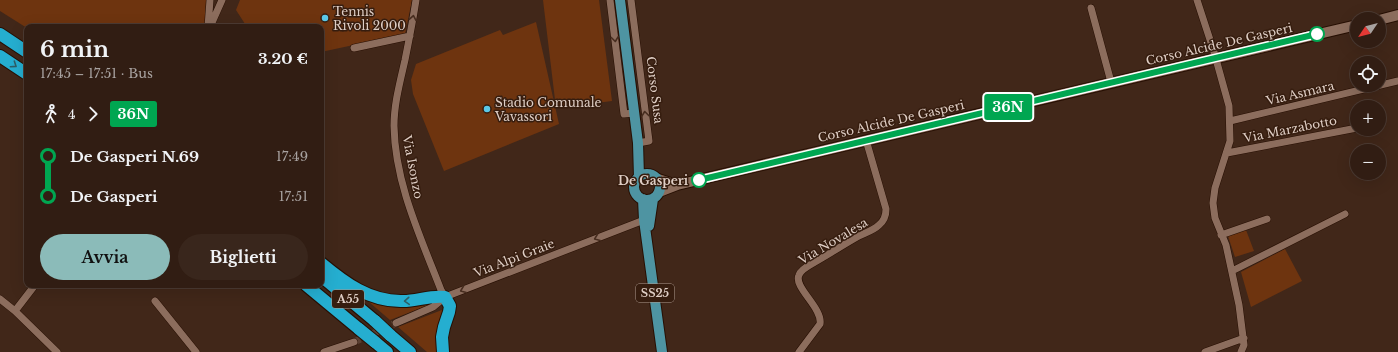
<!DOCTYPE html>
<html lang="it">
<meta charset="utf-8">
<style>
body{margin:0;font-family:"Libre Baskerville",serif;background:#39261c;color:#f1f3f6;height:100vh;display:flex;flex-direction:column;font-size:15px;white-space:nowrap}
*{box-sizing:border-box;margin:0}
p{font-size:13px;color:#a8a2a0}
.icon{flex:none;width:22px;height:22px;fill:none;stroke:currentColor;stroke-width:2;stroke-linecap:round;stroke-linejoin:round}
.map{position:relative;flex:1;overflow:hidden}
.drawer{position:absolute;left:24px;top:24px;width:300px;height:264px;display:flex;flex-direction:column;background:#311d13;border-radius:8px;box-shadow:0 4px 16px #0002,0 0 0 1px #4c3b33}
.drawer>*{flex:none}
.badge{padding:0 8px;border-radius:3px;font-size:14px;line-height:26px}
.needle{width:26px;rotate:235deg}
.fabs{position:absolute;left:1350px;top:12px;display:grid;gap:8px}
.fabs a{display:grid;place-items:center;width:36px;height:36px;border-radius:50%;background:#311d13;box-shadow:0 4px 16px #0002,0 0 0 1px #4c3b33;font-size:20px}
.map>.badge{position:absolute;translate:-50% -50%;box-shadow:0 0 0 2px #fff}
.legs{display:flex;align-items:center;gap:6px;height:44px;padding:0 16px;font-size:13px}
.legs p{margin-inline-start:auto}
.overview{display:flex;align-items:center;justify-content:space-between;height:68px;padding:0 16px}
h1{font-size:22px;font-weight:700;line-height:30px}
.button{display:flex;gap:8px;margin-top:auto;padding:8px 16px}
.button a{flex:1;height:46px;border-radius:24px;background:#8bbbb9;color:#111;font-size:16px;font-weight:700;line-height:46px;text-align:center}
.button a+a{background:#39261c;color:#f1f3f6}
ul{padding:0 16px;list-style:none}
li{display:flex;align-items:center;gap:14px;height:40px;font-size:15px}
li i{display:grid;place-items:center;width:6px;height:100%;margin:0 5px;background:currentColor}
li i::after{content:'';width:10px;height:10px;margin:-5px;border:3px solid;border-radius:50%;background:#311d13}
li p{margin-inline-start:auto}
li:first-child i{background:linear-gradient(#0000 50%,currentColor 0)}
li:last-child i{background:linear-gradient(currentColor 50%,#0000 0)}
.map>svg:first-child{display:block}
.green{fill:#6e340f}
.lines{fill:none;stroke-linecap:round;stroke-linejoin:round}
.street-tunnel{stroke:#594033;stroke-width:7;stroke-dasharray:7 3.5;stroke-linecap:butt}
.street-casing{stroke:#270f03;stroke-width:8}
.secondary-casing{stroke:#270f03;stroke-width:12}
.primary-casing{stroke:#270f03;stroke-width:12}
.highway-casing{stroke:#270f03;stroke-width:14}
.street{stroke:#8c6d5d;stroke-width:7}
.secondary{stroke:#8c6d5d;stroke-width:10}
.primary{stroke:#4e94a2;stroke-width:10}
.highway{stroke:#25aed0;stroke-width:12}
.highway-bridge-casing{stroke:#270f03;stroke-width:14;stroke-linecap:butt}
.highway-bridge{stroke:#25aed0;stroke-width:12}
.oneway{stroke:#472d1f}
.oneway2{stroke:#2e5e66}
.line-1-casing{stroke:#fff;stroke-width:9}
.line-1{stroke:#00a651;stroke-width:6}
.poi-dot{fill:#5bc8e7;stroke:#361d0f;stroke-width:1.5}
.stop-1-dot{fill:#fff;stroke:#00a651;stroke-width:2}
.labels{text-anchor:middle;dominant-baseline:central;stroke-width:3;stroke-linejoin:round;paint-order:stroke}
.shield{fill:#361d0f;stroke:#ac998e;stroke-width:1}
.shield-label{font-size:11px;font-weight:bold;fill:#dfcec5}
.poi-label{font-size:12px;fill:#dfcec5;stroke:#361d0f;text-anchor:start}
.street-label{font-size:12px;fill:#dfcec5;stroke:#361d0f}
.stop-label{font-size:12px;font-weight:bold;fill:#dfcec5;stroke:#361d0f;text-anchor:end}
</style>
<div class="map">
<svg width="1398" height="352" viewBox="0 0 1398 352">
<rect width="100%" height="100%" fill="#412719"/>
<path class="green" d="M0 0H206L205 27 27 28 0 11Z
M240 0H412L405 34 321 52V27H247L236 10Z
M543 0H599L612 101 556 108Z
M536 22 559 124 444 171 413 94 411 80 416 64 500 30 503 35Z
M1246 230 1254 251 1235 257 1228 236Z
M1285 249 1302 281 1251 307 1241 272Z
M369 302C392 309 407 309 431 304L390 320Z
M447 308 438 352H427L398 327Z"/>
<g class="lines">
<path class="street-tunnel" d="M354 342 396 323"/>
<defs>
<path id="street" d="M416 0C413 20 409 40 405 60 400 82 394 104 394 126 395 184 421 238 441 290L445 297
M610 0 624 114 634 113
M631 0 649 141 638 143
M1197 0 1214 52 1229 106 1230 141 1215 188 1213 203 1215 218 1226 245 1239 305 1244 345 1241 352
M1091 8 1111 82
M208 27 210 0
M210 27 222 0
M354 48 410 36
M1230 121 1398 81
M1227 153 1357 128
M1221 235 1267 219
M1232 271 1345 214
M0 299 15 311 57 352
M155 301 196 352
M15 311 35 285
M396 323 433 307 445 297 644 220
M324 352 354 342
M799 352 820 324C823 308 793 287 799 275 801 269 810 265 815 262 829 254 843 245 857 237 864 233 873 231 879 225 884 221 886 216 886 209L866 140
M1205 352 1244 338"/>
<path id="secondary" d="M1379 20 1398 15
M658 179 677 185
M659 192 677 185 1357 25"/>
<path id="primary" d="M620 0 638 143 639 177
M634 187a13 13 0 1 1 26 0a13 13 0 1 1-26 0Z
M643 199 644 220 662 352
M649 226 653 199"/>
<path id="highway" d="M0 34 27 52
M0 56 27 74
M321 263C345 283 370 302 403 301 417 301 431 295 445 297L450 306 449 312 444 327 442 337 443 352
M321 276 375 321
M306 285 359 329
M390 335 410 352
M375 342 387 352"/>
</defs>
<use href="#street" class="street-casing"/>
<use href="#secondary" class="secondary-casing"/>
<use href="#primary" class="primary-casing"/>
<use href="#highway" class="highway-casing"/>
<use href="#street" class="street"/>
<use href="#secondary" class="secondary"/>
<use href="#primary" class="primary"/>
<use href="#highway" class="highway"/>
<defs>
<path id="highway-bridge" d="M375 321 390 335
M359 329 375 342"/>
</defs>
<use href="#highway-bridge" class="highway-bridge-casing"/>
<use href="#highway-bridge" class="highway-bridge"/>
</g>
<defs><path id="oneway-chevron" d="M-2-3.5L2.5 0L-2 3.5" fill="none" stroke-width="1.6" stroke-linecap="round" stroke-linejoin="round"/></defs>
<g class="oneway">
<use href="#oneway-chevron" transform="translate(413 18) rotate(-80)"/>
<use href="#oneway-chevron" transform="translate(615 39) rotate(83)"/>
<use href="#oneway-chevron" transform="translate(645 114) rotate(-97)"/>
<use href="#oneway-chevron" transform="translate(597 238) rotate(159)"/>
<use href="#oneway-chevron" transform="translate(463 290) rotate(158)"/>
</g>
<g class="oneway2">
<use href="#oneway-chevron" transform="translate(14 65) rotate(34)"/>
<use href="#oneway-chevron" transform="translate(407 301) rotate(176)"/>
</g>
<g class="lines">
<defs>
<path id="line-1" d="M699 180 1317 34"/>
</defs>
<use href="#line-1" class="line-1-casing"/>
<use href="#line-1" class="line-1"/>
</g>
<g class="poi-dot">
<circle cx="325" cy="18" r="4"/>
<circle cx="487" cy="109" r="4"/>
</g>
<g class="stop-1-dot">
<circle cx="1317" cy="34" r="7"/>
<circle cx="699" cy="180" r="7"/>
</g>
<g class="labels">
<g class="shield">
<rect x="636" y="284" width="38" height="18" rx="3"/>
<rect x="332" y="290" width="32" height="18" rx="3"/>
</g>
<g class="shield-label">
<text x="655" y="293">SS25</text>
<text x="348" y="299">A55</text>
</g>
<g class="poi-label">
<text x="333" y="11">Tennis<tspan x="333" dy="14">Rivoli 2000</tspan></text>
<text x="495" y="102">Stadio Comunale<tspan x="495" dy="14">Vavassori</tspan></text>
</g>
<g class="street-label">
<text transform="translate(1219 44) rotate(-13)">Corso Alcide De Gasperi</text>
<text transform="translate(655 90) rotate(83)">Corso Susa</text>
<text transform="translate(1300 93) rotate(-13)">Via Asmara</text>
<text transform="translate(891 121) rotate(-13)">Corso Alcide De Gasperi</text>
<text transform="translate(1290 129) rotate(-11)">Via Marzabotto</text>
<text transform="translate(413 167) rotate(79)">Via Isonzo</text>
<text transform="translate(833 241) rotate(-31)">Via Novalesa</text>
<text transform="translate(514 258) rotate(-21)">Via Alpi Graie</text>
</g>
<g class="stop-label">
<text x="688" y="180">De Gasperi</text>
</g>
</g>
</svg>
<div class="fabs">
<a><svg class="needle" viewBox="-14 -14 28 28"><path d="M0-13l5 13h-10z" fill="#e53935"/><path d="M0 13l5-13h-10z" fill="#a8a2a0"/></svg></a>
<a><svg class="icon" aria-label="locate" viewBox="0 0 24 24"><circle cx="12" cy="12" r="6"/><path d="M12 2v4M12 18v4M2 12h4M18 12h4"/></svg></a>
<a>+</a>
<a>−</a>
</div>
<b class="badge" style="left:1008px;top:107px;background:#00a651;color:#fff">36N</b>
<section class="drawer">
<div class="overview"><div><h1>6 min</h1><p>17:45 – 17:51 · Bus</p></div><b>3.20 €</b></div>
<div class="legs"><svg class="icon" aria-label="walk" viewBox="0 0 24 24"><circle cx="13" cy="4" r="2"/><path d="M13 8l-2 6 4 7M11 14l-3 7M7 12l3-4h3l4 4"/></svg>4<svg class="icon" aria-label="forward" viewBox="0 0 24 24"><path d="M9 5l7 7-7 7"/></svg><b class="badge" style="background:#00a651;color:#fff">36N</b></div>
<ul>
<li><i style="color:#00a651"></i><b>De Gasperi N.69</b><p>17:49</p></li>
<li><i style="color:#00a651"></i><b>De Gasperi</b><p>17:51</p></li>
</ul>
<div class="button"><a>Avvia</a><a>Biglietti</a></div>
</section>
</div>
